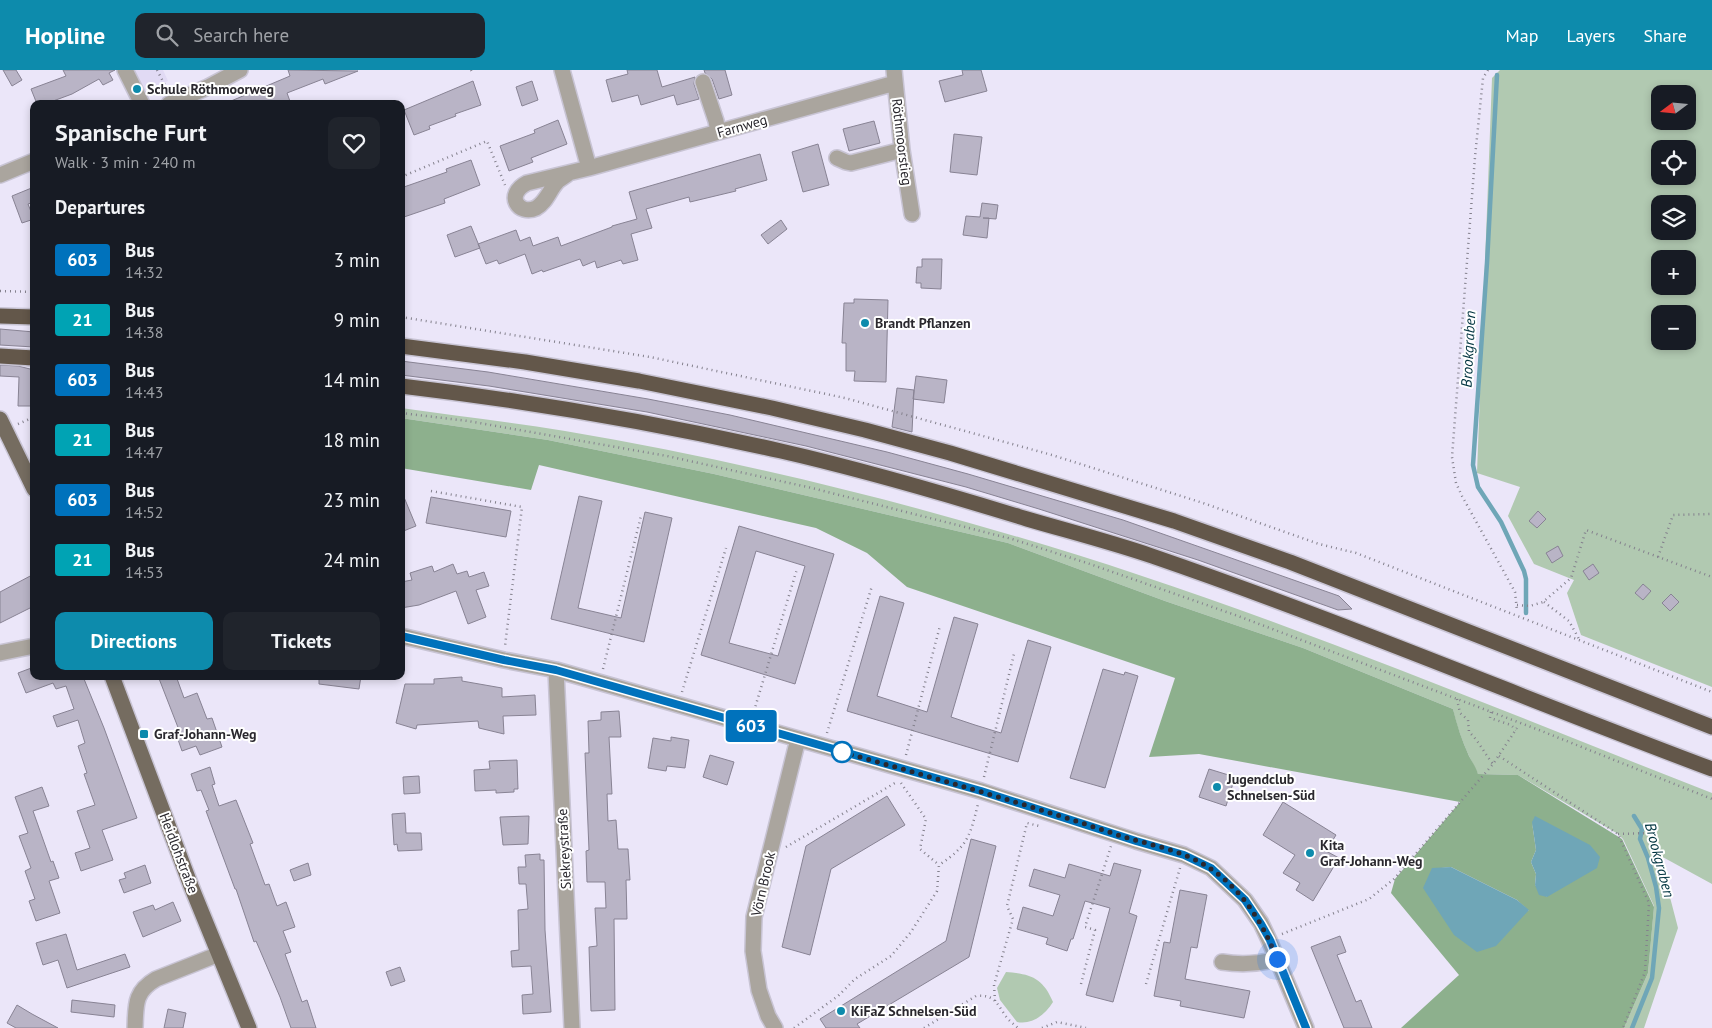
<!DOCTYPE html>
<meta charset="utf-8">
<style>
body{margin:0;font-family:"PT Sans",sans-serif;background:#20242c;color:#f1f3f6;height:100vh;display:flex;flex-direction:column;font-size:19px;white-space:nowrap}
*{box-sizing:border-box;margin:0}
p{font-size:16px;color:#9ea1a6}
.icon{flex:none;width:28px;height:28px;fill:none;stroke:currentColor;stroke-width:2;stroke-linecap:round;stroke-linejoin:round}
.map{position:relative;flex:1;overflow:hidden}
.side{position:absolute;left:30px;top:30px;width:375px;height:580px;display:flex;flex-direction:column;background:#171b24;border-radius:10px;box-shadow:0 2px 8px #0003}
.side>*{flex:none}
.badge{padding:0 10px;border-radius:4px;font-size:18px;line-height:32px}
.needle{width:32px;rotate:254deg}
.fabs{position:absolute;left:1651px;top:15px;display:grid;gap:10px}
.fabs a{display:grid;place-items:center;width:45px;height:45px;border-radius:10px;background:#171b24;box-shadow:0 2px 8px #0003;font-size:25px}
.you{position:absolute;width:25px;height:25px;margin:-12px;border:4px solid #fff;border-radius:50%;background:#1a73e8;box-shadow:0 0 0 8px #1a73e833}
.map>.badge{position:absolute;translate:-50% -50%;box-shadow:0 0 0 2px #fff}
h2{padding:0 25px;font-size:19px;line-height:45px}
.round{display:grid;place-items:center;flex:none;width:52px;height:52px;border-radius:10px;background:#20242c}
.overview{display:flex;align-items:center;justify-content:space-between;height:85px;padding:0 25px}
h1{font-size:24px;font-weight:800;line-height:38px}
.action{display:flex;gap:10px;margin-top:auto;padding:10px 25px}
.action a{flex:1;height:58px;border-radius:10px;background:#0d8bac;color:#fff;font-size:20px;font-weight:800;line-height:58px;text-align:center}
.action a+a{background:#20242c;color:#f1f3f6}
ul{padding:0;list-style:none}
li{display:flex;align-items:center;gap:15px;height:60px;padding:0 25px}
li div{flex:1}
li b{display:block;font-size:19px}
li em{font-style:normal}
li .badge{min-width:55px;font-weight:700;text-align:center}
header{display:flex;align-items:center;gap:30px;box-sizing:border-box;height:70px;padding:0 25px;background:#0d8bac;color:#fff}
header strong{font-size:24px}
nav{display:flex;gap:28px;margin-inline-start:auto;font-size:18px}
.search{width:350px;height:45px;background:#20242c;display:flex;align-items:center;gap:12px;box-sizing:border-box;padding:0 18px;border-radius:10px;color:#9ea1a6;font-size:19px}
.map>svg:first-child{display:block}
.built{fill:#e1daf4}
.green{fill:#b1c9b1;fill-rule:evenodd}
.forest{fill:#8db08d;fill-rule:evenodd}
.water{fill:#6fa6b7}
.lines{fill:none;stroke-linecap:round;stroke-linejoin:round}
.stream{stroke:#6fa6b7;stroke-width:4.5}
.building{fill:#b9b4c6;stroke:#888394;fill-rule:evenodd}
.minor-casing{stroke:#c8c4d4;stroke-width:18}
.major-casing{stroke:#c8c4d4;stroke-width:18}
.highway-casing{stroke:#c8c4d4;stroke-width:18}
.path{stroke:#84818d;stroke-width:2.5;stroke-dasharray:1 4;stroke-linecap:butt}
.minor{stroke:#aaa59e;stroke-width:15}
.major{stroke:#756c60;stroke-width:15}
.highway{stroke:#63574a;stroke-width:15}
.line-casing{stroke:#fff;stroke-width:11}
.line{stroke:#0072bc;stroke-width:8}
.walk{stroke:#2a282e;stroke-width:5;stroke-dasharray:0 9}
.poi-dot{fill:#0d8bac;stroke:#fff;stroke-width:2}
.stop-dot{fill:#fff;stroke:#0072bc;stroke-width:2.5}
.labels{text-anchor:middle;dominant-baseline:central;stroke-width:4;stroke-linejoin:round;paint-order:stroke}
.poi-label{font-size:14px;font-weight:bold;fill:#2a282e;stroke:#fff;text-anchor:start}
.street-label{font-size:14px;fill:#2a282e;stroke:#fff}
.water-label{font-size:15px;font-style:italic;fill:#003440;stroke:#fff}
</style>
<header>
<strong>Hopline</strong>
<div class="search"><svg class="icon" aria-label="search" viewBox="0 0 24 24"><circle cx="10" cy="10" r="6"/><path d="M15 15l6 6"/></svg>Search here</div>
<nav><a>Map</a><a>Layers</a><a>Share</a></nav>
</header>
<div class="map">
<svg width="1712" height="958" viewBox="0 0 1712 958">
<rect width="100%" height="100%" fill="#ebe6f9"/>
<path class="built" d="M116 0H163L168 11 130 27Z"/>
<path class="green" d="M1500 0H1712V617L1581 565 1567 523 1574 510 1534 494 1508 446 1520 417 1477 403 1492 8ZM1660 24H1688V51H1660ZM1660 79H1688V106H1660ZM1660 134H1688V161H1660ZM1660 189H1688V216H1660ZM1660 244H1688V271H1660Z
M401 338C456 346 511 352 565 361 759 394 952 443 1139 505 1333 569 1522 649 1712 723V814L1659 785 1678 858 1644 958H1624L1648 903 1654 836 1623 769 1618 764 1518 705 1478 704C1467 683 1458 662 1453 639L1303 578 1165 531 1008 473 714 404 548 370 401 348Z
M1006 902C1031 904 1043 908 1053 932 1045 945 1032 955 1017 952L1000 930 997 918Z"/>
<path class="forest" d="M401 348 548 370 714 404 1008 473 1165 531 1303 578 1453 639C1457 655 1462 671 1469 686 1472 692 1476 697 1478 704L1518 705 1622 769 1654 837 1648 903 1624 958H1401L1459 905 1391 823 1395 809 1460 732 1199 684 1149 687 1175 608 907 517 867 483 816 458 539 395 531 420 401 398ZM1532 752 1547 827 1535 815 1536 804 1531 792 1536 780ZM1451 797 1517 830 1529 841 1432 799Z"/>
<path class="water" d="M1535 746 1590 775 1600 787 1597 798 1547 827 1539 825 1535 815 1536 804 1531 792 1536 780 1532 752Z
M1451 797 1517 830 1529 840 1496 876 1477 882 1454 865 1423 818 1432 798Z"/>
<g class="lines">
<path class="stream" d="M1497 5 1487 193 1473 395 1478 417 1501 452 1524 501 1526 509V543
M1632 958 1652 908 1659 838 1656 817 1648 788 1640 769 1642 759 1634 746"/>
</g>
<path class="building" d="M3 0H16L22 10 12 16Z
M63 0H115L109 3 113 10 103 15 99 9 72 24 45 34H37L31 19 66 6Z
M288 0 358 1 325 14 323 9 287 23 291 34H224L290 6Z
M627 0H657L662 17 695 7 694 14 699 29 677 35 674 25 641 35 638 25 612 32 606 10 628 4Z
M704 0H725L732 25 719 29 712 9 705 3Z
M962 0H981L987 21 945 32 939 11 963 5Z
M473 11 481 35 455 44 456 46 429 56 430 59 414 65 404 40Z
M532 11 538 30 522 36 516 17Z
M558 50 567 74 531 88 533 92 509 101 500 76 535 63 534 60Z
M874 51 880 73 849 81 843 59Z
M954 64 982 67 977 105 950 102Z
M818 74 829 115 803 122 792 82Z
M760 84 767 110 735 119 736 121 690 132 689 127 646 139 652 158 631 164 638 190 623 194 621 190 597 198 595 191 583 196 580 189 543 202 542 200 532 204 525 184 499 194 497 190 486 194 478 174 516 160 520 171 530 167 533 176 558 167 561 176 612 157V156L637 149 629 122Z
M471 90 480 115 444 129 445 133 401 148V118L447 102 446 99Z
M34 117V132L28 134 34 149 22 153 12 126Z
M982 133 998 135 996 149 983 148H989L987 168 963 165 966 146 980 147Z
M781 150 787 159 768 174 761 165Z
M471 156 480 178 455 187 447 165Z
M922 189H942L941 219 921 218V213H916L917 197H922Z
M854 229 888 230 886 312 854 311 855 301H846V273H842L844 233H854Z
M0 259 34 262V277L0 275Z
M401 291 488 302 648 329 730 345 887 382 968 404 1123 450 1339 526 1352 539 1338 540 1198 490 1039 439 966 417 806 376 647 342 489 316 401 305Z
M0 295 18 296 34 300V336H18L19 307 0 306Z
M916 306 947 310 944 333 913 329Z
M897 318 914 320 912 362 892 357Z
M401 420 416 456 401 462Z
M579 426 602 431 578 538 621 548 645 442 672 448 644 572 551 549Z
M431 427 511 441 506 467 426 453Z
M1538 441 1546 449 1537 458 1529 451Z
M739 456 834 484 795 614 701 585ZM756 481 805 496 778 586 729 573Z
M1558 476 1563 486 1552 493 1546 483Z
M453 494 457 504 467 501 469 507 484 502 489 516 476 520 486 547 468 554 456 521 419 535 401 538V512L412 510 410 503 432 496 434 502Z
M1593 494 1599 503 1589 510 1583 501Z
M34 504V536L0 553V522Z
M1643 514 1651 521 1643 530 1635 523Z
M1671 524 1679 532 1670 541 1662 533Z
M880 526 904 533 877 626 927 642 954 547 978 554 951 647 975 655 1001 663 1028 570 1051 577 1018 692 847 641Z
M34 597V606H88V608L84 609 104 658 137 748 102 760 113 790 81 801 75 783 90 778 77 741 95 735 84 704 87 703 78 676 85 673 78 650 57 657 53 646 74 639 66 616 56 619 53 613 26 623 18 603Z
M1103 599 1124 605 1125 602 1138 606 1105 718 1070 708Z
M158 606H176L184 628 197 623 207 649 212 648 222 677 200 685 196 676 182 681 175 661 179 660Z
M319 606H361L359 619 319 614Z
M462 607V611L502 618V627L535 625 536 645 503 646 504 664 479 658 478 651 417 655 416 659 396 653 405 614H434V609Z
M619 641 621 667H609L612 724H607L608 751 616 750 618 779H628L630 810H626L627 849H614L615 940 591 941 589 877 597 876 595 838H606L605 812H587L586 781 589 780 585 683H589L588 651 601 650V642Z
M671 667 689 670 685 698 667 696 666 701 648 698 653 668 671 671Z
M710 685 734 692 727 715 703 707Z
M517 690 518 719H514V722L496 723V720L475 721 474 700 490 699 489 691Z
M210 697 215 714 212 715 219 736 236 730 253 773 250 774 265 815 269 814 277 836 286 832 295 857 283 861 291 882 285 884 302 932 307 930 316 958H291L280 927 256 871 254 872 236 819H235L206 741 209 740 201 720 197 721 191 704Z
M1209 699 1235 707 1226 736 1199 727Z
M419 706 420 723 404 724 403 707Z
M42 717 49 736 33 741 51 792 53 791 59 808 49 811 60 843 36 851 29 831 35 829 25 801 31 798 19 766 28 763 15 727Z
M887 726 905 755 831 799 810 885 782 877 806 776Z
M1283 732 1336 765 1326 781 1339 788 1313 831 1296 820 1300 813 1283 803 1295 785 1263 765Z
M405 743 406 763H421L422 780 398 781 397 774 394 775 392 744Z
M529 746 528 774 503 775 500 747Z
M971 769 996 776 969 887 857 954 860 958H826L820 949 946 871Z
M540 784V790H544L545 860 551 942 523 944 522 925 533 924 531 896 512 897 511 881 519 880 518 840 528 839 526 814H519L518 797H526L525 785Z
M308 793 311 805 294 811 290 800Z
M1114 793 1141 800 1129 843 1137 846 1113 932 1086 925 1110 838 1085 831 1073 869H1071L1067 881 1046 874 1048 868 1017 859 1023 837 1053 846 1060 825 1029 816 1034 799 1065 808 1069 794 1110 806Z
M145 795 151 813 124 823 119 810 126 808 124 803Z
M1180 820 1207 825 1197 878 1191 877 1185 909 1250 921 1244 948 1180 936 1181 931 1154 926 1164 872 1170 873Z
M173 832 181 851 143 867 133 842 153 835 155 840Z
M66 864 77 900 125 884 130 897 67 918 58 890 43 895 36 873Z
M1340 866 1346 882 1337 885 1356 932 1361 930 1372 958H1344L1311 877Z
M400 897 405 911 391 916 386 902Z
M72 930 115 935 114 947 71 942Z
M17 935 32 944 58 958H16L7 953Z
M168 939 186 943 183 958H164Z"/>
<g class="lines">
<defs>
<path id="minor" d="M125 0 142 34
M562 0 589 98
M894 0 902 80 912 144
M703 12 716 51 718 62
M169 34 208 17 240 0
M837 88 846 92 851 93 902 80
M569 103C566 106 562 108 559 110 550 118 547 132 536 138 519 146 504 125 527 113L589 98 895 13
M0 105 34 91
M401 566 504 590 556 600 981 721 1136 771 1184 785 1211 798 1245 830 1261 853 1269 870 1306 958
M0 583 34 576
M556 600 572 958
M1222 892C1241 895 1259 894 1277 889
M135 958C136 935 134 922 156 909L219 884
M775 958 768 946 759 920 753 881 754 847 798 669"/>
<path id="major" d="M0 349 34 419
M112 606 191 816 249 958"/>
<path id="highway" d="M0 246 34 247
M401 276 525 292 639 311 772 338 865 360 950 383 1174 451 1290 492 1712 657
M0 286 34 288
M401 316C529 331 656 353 781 381 864 400 946 424 1027 449 1068 461 1111 472 1152 486 1341 551 1525 629 1712 699"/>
</defs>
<use href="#minor" class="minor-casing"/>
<use href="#major" class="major-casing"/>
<use href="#highway" class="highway-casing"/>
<path class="path" d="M157 0 167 19
M471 0 473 3
M1488 0 1483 8 1475 87 1452 387 1456 413 1462 426 1515 522 1517 541
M401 107 487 71 505 115
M0 221 34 222
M401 247 650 287 845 328 1052 385 1203 433 1319 474 1356 483 1712 622
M401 343 468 351 667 386 812 418 1012 469 1087 493 1238 546 1539 660 1712 729
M18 354 34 347
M431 421 522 437 505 576
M1658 487 1673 445 1712 444
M1544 532 1569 551 1579 569
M1517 535 1530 536 1543 532 1571 508 1586 460 1712 507
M603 599 641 446
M682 622 726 478
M1457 629 1460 643 1468 650 1469 662C1479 671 1484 683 1493 694
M754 641 797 499
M1491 642 1490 648 1511 655 1516 660
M827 663 872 516
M906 685 940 556
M1499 686 1618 764 1649 833 1645 902 1623 958
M984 707 1014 584
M901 713 926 749 920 779 939 795
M1618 764 1649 763
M786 777 895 713
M1282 864 1369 829 1394 809 1493 694 1517 658
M1081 914 1095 860 1085 857 1111 776
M1146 914 1180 798
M995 931 994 915 1013 849 1007 836 1027 753 1039 756
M794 958 838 926 855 909 891 886 911 862 937 821 939 795C968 776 970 766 978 734
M924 958 976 926C998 924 997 937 1009 950 1012 953 1015 955 1018 958
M1042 958 1057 952 1086 958"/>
<use href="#minor" class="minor"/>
<use href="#major" class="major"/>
<use href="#highway" class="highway"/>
</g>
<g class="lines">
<defs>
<path id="line" d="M401 566 504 590 556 600 981 721 1136 771 1184 785 1211 798 1245 830 1261 854 1270 870 1306 958"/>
</defs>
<use href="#line" class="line-casing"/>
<use href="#line" class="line"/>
<path class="walk" d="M842 682 838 681C932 707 1026 734 1118 765 1149 775 1184 780 1211 799 1243 821 1263 853 1277 889"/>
</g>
<g class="poi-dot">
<circle cx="137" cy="19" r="5"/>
<circle cx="865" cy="253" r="5"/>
<rect x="139" y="659" width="10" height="10" rx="2.5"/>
<circle cx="1217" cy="717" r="5"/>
<circle cx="1310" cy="783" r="5"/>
<circle cx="841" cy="941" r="5"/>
</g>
<circle class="stop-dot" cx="842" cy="682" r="10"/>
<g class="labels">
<g class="poi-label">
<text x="147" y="19">Schule Röthmoorweg</text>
<text x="875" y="253">Brandt Pflanzen</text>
<text x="154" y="664">Graf-Johann-Weg</text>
<text x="1227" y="709">Jugendclub<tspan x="1227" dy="16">Schnelsen-Süd</tspan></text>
<text x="1320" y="775">Kita<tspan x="1320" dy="16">Graf-Johann-Weg</tspan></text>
<text x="851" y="941">KiFaZ Schnelsen-Süd</text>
</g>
<g class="street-label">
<text transform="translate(742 56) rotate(-16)">Farnweg</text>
<text transform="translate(902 72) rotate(83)">Röthmoorstieg</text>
<text transform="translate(564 779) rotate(-93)">Siekreystraße</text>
<text transform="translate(179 783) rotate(69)">Heidlohstraße</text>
<text transform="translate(763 814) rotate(-77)">Vörn Brook</text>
</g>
<g class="water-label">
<text transform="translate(1468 279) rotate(-87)">Brookgraben</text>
<text transform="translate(1660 790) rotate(75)">Brookgraben</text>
</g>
</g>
</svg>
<div class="fabs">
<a><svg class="needle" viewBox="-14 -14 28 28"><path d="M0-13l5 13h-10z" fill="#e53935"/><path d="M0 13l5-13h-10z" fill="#9ea1a6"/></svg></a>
<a><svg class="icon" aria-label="locate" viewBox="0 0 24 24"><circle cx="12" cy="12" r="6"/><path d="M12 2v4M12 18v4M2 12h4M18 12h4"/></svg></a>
<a><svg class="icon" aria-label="layers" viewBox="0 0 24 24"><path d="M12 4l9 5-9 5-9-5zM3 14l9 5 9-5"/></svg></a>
<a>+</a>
<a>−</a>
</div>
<div class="you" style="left:1277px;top:889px"></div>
<b class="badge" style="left:751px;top:656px;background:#0072bc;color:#fff">603</b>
<section class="side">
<div class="overview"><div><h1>Spanische Furt</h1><p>Walk · 3 min · 240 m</p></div><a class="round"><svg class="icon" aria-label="heart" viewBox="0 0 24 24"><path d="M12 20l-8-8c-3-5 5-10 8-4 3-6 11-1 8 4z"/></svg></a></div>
<h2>Departures</h2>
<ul>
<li><span class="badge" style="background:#0072bc;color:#fff">603</span><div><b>Bus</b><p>14:32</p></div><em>3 min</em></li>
<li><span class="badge" style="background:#00a3b4;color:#fff">21</span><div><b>Bus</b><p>14:38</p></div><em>9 min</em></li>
<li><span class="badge" style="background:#0072bc;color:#fff">603</span><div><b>Bus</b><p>14:43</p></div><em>14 min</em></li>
<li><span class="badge" style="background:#00a3b4;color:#fff">21</span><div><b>Bus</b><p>14:47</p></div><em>18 min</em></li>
<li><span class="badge" style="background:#0072bc;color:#fff">603</span><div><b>Bus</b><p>14:52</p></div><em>23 min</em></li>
<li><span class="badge" style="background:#00a3b4;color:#fff">21</span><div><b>Bus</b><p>14:53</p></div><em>24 min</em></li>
</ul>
<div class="action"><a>Directions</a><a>Tickets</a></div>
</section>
</div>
